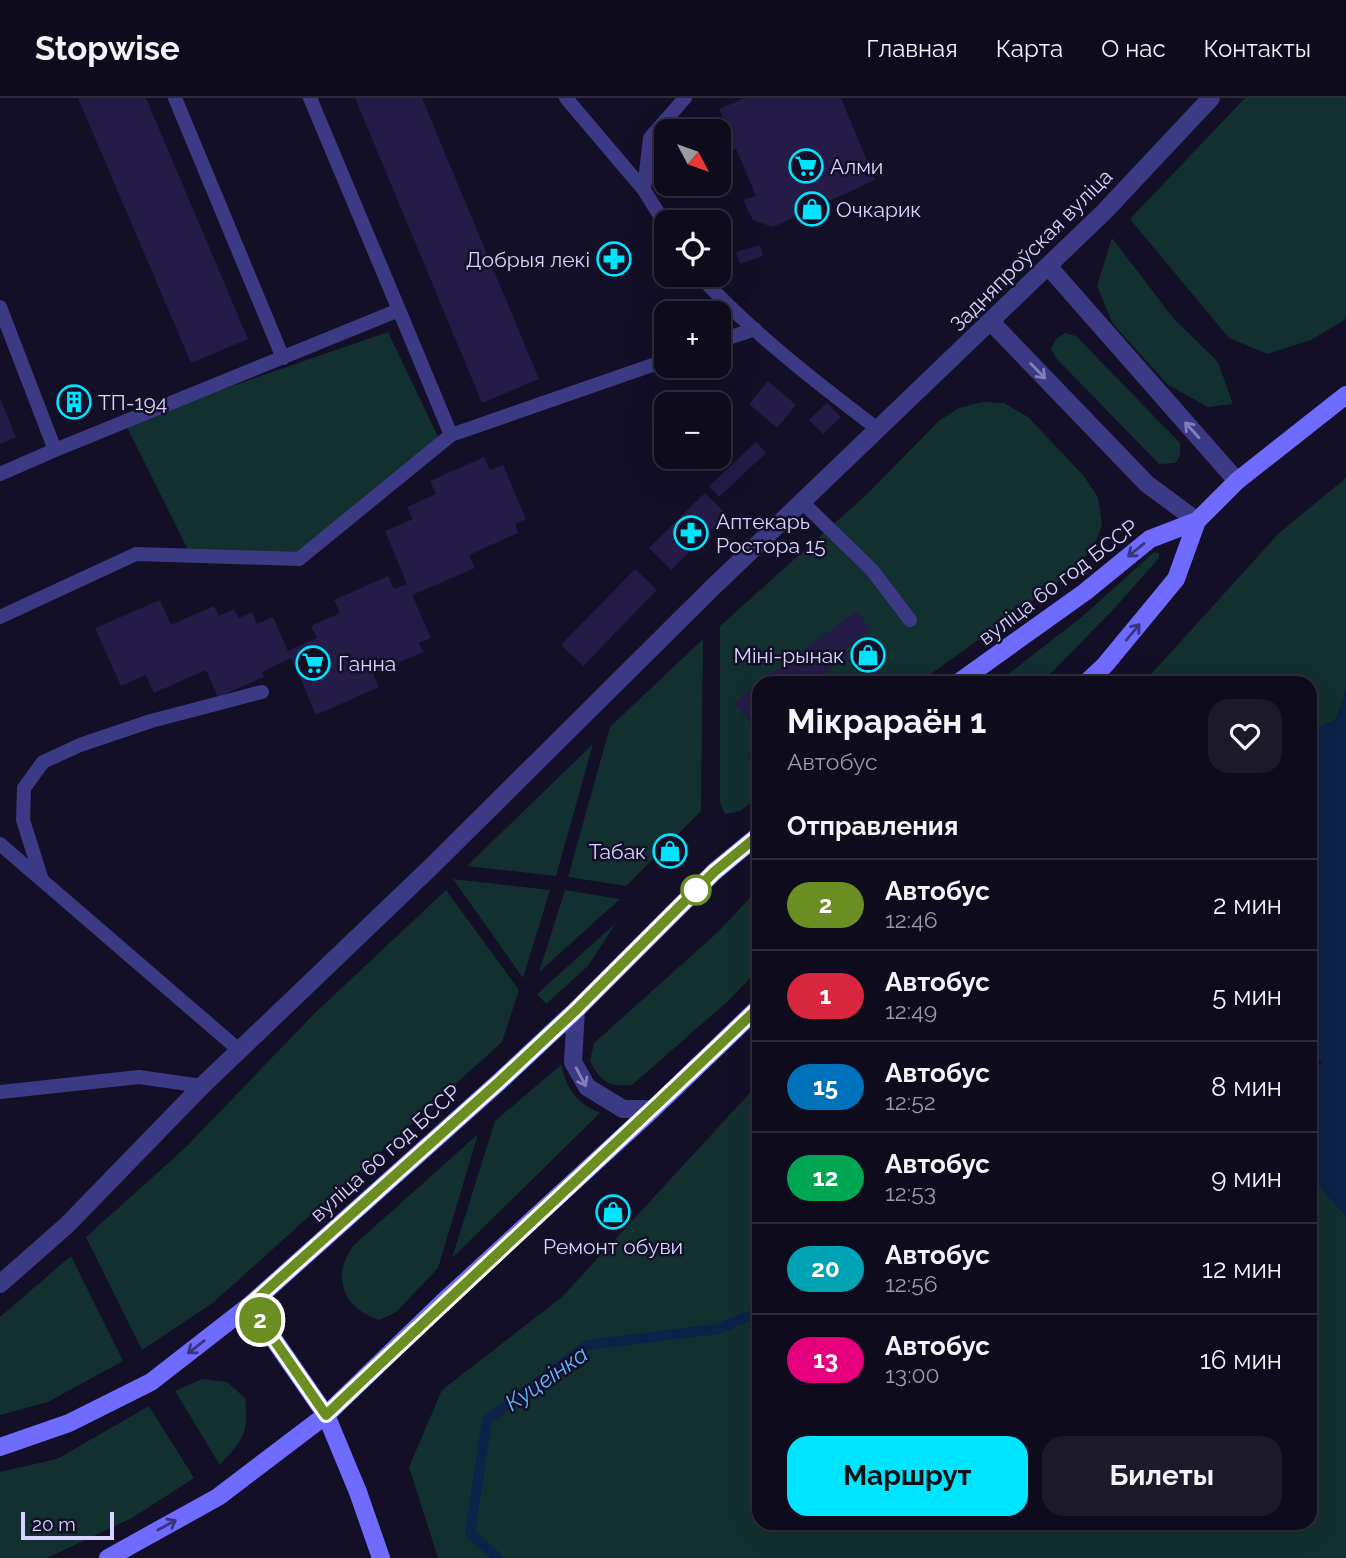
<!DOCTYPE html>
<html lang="ru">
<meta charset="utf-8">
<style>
body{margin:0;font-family:Raleway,sans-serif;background:#1c1929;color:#f1f3f6;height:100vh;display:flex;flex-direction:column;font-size:26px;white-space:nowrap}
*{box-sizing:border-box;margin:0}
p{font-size:23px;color:#9b9ba3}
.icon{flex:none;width:38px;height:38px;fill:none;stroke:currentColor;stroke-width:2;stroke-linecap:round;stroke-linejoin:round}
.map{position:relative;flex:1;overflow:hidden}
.details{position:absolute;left:752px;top:578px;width:565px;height:854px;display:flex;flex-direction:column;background:#0e0b1c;border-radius:21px;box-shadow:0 7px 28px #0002,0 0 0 2px #2e2b3b}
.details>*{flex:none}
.badge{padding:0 14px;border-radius:23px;font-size:24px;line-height:46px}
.needle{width:46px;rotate:131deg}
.tools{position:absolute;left:654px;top:21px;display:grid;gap:14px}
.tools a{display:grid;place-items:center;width:77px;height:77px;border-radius:14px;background:#0e0b1c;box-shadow:0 7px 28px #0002,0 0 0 2px #2e2b3b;font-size:35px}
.scale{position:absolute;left:21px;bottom:18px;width:93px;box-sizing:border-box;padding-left:7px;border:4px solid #d9d4ff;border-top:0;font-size:19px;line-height:24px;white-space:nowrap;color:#d9d4ff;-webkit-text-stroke:5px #130f26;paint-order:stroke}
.map>.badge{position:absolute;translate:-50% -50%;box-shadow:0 0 0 4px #fff}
h2{padding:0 35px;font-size:26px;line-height:63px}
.round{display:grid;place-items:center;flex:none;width:74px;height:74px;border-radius:21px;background:#1c1929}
.overview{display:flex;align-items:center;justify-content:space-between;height:119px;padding:0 35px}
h1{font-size:33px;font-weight:700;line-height:52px}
.cta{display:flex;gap:14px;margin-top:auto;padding:14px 35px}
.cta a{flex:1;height:80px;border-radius:21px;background:#00e5ff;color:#111;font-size:28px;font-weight:700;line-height:80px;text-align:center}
.cta a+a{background:#1c1929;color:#f1f3f6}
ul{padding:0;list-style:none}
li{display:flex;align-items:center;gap:21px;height:91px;padding:0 35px;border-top:2px solid #2e2b3b}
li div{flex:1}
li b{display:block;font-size:26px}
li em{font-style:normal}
li .badge{min-width:77px;font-weight:700;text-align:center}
header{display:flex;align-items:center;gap:42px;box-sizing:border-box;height:98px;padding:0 35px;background:#0e0b1c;border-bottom:2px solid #2e2b3b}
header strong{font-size:33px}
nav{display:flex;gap:38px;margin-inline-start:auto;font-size:24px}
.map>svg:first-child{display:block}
.green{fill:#12302f}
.water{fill:#0c2248}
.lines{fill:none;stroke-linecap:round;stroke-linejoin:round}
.stream{stroke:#0c2248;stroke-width:10}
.building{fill:#241b47}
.lane{stroke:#3d3a85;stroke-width:14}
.street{stroke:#3d3a85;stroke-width:18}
.secondary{stroke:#6f6bff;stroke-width:18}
.oneway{stroke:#837fbc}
.oneway2{stroke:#38347d}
.line-casing{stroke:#fff;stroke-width:16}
.line{stroke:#6b8e23;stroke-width:10}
.stop-dot{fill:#fff;stroke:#6b8e23;stroke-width:3.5}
.labels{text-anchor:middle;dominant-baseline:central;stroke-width:5;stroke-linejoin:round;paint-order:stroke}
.poi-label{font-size:21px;fill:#d9d4ff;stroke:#130f26;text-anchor:start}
.street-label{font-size:21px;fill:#d9d4ff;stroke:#130f26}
.water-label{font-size:23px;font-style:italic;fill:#62b6ff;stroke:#130f26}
</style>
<header>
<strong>Stopwise</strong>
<nav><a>Главная</a><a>Карта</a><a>О нас</a><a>Контакты</a></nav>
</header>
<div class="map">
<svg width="1346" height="1460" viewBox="0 0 1346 1460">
<rect width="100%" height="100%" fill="#130f26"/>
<path class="green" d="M1245 0H1346V221L1311 242 1267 256 1229 240 1130 121Z
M1112 140 1174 221 1218 264 1233 306 1208 309 1168 287 1113 226 1097 188Z
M388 234 441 345 299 461 191 458 125 325Z
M1065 235 1076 238 1180 345V358L1175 365 1159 366 1056 260 1051 251 1056 241Z
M981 304 1004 305 1028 319 1083 377 1098 399 1102 427 1095 446 1076 471 920 584H760L759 699 740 713 725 716 720 705V528L865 398 940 322 959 310Z
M1346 380V592L1336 622 1311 633V584H1144L1279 435Z
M1154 454 1159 455V460L1112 513 1042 584H998L1083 518Z
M703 541 701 713 626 788 568 779 610 629Z
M593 646 556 778 467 768Z
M453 781 550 792 523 880Z
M759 790V871L728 903 632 987C608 989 601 984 590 963L594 945 718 834Z
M446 792 519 892 502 944 214 1204 142 1252 86 1139 185 1050 315 915Z
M565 792 620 801 539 874Z
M616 825 588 868 546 906 537 896Z
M561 967C568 992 575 1004 600 1015L452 1160 495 1023Z
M759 985 760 1424H1311V1077C1324 1090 1332 1105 1346 1117V1460H438L409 1369 442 1292 562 1199Z
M478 1036 438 1170 396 1214 379 1222C356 1214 340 1199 342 1173 343 1165 349 1155 353 1148Z
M71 1158 123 1263 48 1304 0 1317V1219Z
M202 1281 227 1284 245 1300C249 1337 243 1341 220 1367L175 1293Z
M149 1308 194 1380 132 1420 47 1460H0V1374L57 1361Z"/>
<path class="water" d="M1346 592V1117C1332 1105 1324 1090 1311 1077V967L1322 966 1311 950V633L1336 622Z"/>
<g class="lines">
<path class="stream" d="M498 1460 470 1435 487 1322 587 1247 717 1231 760 1214"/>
</g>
<path class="building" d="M78 0H146L248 241 191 265Z
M355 0H422L539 281 482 305Z
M745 0H841L875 82 773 129 753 122 743 102 756 98 736 51 724 53 719 33H715L726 27 719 11Z
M760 147 763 158 740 166 736 154Z
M768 283 796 307 777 330 749 306Z
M76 294 84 310 71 315 65 299Z
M0 300 16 339 0 346Z
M827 305 841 319 823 336 809 322Z
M756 344 766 355 719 399 709 388Z
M484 359 490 372 503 367 526 421 515 426 518 435 469 457 475 470 412 497 431 540 419 545 423 554 373 576 379 589 316 617 291 560 262 574 264 579 218 599 206 572 154 595 146 577 121 588 95 530 160 502 171 527 214 508 219 518 234 511 239 520 252 514 257 526 273 519 288 553 317 540 311 528 340 515 334 502 388 478 394 491 407 486 385 433 413 421 407 409 436 396 430 383Z
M705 395 727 417 671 472 649 450Z
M635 471 657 492 583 568 561 547Z
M857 513 871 532 844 553 848 558 811 584H760Z
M875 566 888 584H861L857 579Z
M760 585V623L753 628 734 604Z
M760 649V674L747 658Z"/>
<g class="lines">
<path class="lane" d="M175 0 283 260
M310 0 399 212
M566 0 644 92 667 129
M644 92 650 40 685 0
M699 177C751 234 817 285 879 332
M0 209 55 352 0 376
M719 243 755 231
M55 352 399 212 451 337 667 262
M802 404 872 472 910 522
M0 519 136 456 299 461 451 337
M0 746 239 952
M42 782 23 722 24 690 43 664 80 647 151 623 262 594
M0 994 139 979 202 988"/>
<path class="street" d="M1048 168 1237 383
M991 224 1147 386 1197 423
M576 912 573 964 587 989 623 1011H653
M0 1186 67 1127 202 988 434 766 711 491 1104 114 1211 0"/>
<path class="secondary" d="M959 584 1085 494 1150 441 1197 423 1237 383 1346 297
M1087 584 1105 567 1176 481 1197 423
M250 1207 326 1317 358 1394 381 1460
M0 1349 69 1325 151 1284 250 1207 499 984 576 912 714 774 760 736
M108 1460 218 1399 326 1317 442 1205 653 1011 760 908"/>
</g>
<defs><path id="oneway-shaft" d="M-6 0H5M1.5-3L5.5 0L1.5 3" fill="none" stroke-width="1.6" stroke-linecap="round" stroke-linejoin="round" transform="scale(1.75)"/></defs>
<g class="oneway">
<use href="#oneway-shaft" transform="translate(1038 273) rotate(46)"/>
<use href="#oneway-shaft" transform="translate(1192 332) rotate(-132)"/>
<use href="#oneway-shaft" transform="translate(581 979) rotate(62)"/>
</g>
<g class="oneway2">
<use href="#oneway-shaft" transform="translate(1136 452) rotate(141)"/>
<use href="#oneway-shaft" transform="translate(1133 534) rotate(-50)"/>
<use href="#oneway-shaft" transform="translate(196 1249) rotate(142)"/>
<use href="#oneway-shaft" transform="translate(167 1427) rotate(-29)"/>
</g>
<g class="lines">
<defs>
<path id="line" d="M760 736 714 774 576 912 499 984 250 1207 326 1317C470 1180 617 1046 760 908"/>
</defs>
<use href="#line" class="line-casing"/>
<use href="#line" class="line"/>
</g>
<defs>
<symbol id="supermarket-ring" viewBox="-11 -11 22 22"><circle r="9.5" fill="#130f26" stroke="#00e5ff" stroke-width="1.5"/><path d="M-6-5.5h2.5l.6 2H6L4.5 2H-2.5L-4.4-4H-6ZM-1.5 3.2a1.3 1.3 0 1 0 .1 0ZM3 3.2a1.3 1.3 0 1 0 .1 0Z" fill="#00e5ff"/></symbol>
<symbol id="shop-ring" viewBox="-11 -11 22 22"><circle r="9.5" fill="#130f26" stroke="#00e5ff" stroke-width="1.5"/><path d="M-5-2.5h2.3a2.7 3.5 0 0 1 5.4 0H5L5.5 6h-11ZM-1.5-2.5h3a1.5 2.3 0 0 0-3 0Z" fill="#00e5ff"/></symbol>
<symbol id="pharmacy-ring" viewBox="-11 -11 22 22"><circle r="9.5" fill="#130f26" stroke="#00e5ff" stroke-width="1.5"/><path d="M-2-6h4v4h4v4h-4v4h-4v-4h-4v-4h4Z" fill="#00e5ff"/></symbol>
<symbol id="building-ring" viewBox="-11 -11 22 22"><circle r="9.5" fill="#130f26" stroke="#00e5ff" stroke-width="1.5"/><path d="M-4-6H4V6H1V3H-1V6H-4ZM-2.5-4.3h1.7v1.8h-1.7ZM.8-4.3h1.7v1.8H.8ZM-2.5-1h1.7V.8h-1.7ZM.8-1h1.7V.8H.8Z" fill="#00e5ff"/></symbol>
</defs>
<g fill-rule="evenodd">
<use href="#supermarket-ring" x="787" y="49" width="38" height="38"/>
<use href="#shop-ring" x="793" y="92" width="38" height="38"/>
<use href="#pharmacy-ring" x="595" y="142" width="38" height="38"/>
<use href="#building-ring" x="55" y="285" width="38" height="38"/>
<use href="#pharmacy-ring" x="672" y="416" width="38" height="38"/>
<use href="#shop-ring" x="849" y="538" width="38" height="38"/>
<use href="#supermarket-ring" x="294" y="546" width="38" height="38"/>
<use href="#shop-ring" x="651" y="734" width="38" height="38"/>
<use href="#shop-ring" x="594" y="1095" width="38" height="38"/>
</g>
<circle class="stop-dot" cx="696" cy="792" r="14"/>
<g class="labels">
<g class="poi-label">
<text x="830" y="68">Алми</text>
<text x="836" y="111">Очкарик</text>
<text x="590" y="161" text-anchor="end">Добрыя лекі</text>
<text x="98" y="304">ТП-194</text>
<text x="716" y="423">Аптекарь<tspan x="716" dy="24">Ростора 15</tspan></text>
<text x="844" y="557" text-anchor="end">Міні-рынак</text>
<text x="338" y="565">Ганна</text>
<text x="646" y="753" text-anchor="end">Табак</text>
<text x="613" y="1148" text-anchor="middle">Ремонт обуви</text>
</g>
<g class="street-label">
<text transform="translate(1031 152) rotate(-45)">Задняпроўская вуліца</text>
<text transform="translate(1058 484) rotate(-37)">вуліца 60 год БССР</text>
<text transform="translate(385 1055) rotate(-42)">вуліца 60 год БССР</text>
</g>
<g class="water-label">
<text transform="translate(546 1280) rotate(-35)">Куцеінка</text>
</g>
</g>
</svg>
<div class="tools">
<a><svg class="needle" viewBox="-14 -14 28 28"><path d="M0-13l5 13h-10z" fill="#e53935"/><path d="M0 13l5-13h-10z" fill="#9b9ba3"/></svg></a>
<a><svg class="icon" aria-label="locate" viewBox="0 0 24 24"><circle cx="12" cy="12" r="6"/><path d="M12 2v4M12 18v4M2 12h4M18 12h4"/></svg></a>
<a>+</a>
<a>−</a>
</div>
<div class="scale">20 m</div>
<b class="badge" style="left:260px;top:1222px;background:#6b8e23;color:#fff">2</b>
<section class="details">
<div class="overview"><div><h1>Мікрараён 1</h1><p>Автобус</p></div><a class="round"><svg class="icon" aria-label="heart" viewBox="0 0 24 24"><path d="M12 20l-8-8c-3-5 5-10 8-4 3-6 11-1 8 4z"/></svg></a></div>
<h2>Отправления</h2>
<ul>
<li><span class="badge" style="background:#6b8e23;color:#fff">2</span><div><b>Автобус</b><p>12:46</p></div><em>2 мин</em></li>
<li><span class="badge" style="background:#d7263d;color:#fff">1</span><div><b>Автобус</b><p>12:49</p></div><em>5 мин</em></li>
<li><span class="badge" style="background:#0072bc;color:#fff">15</span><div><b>Автобус</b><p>12:52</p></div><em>8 мин</em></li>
<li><span class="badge" style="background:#00a651;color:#fff">12</span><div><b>Автобус</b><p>12:53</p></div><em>9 мин</em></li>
<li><span class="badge" style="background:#00a3b4;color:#fff">20</span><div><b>Автобус</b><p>12:56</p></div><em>12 мин</em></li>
<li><span class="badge" style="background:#e6007e;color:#fff">13</span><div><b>Автобус</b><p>13:00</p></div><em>16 мин</em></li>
</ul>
<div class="cta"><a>Маршрут</a><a>Билеты</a></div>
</section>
</div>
